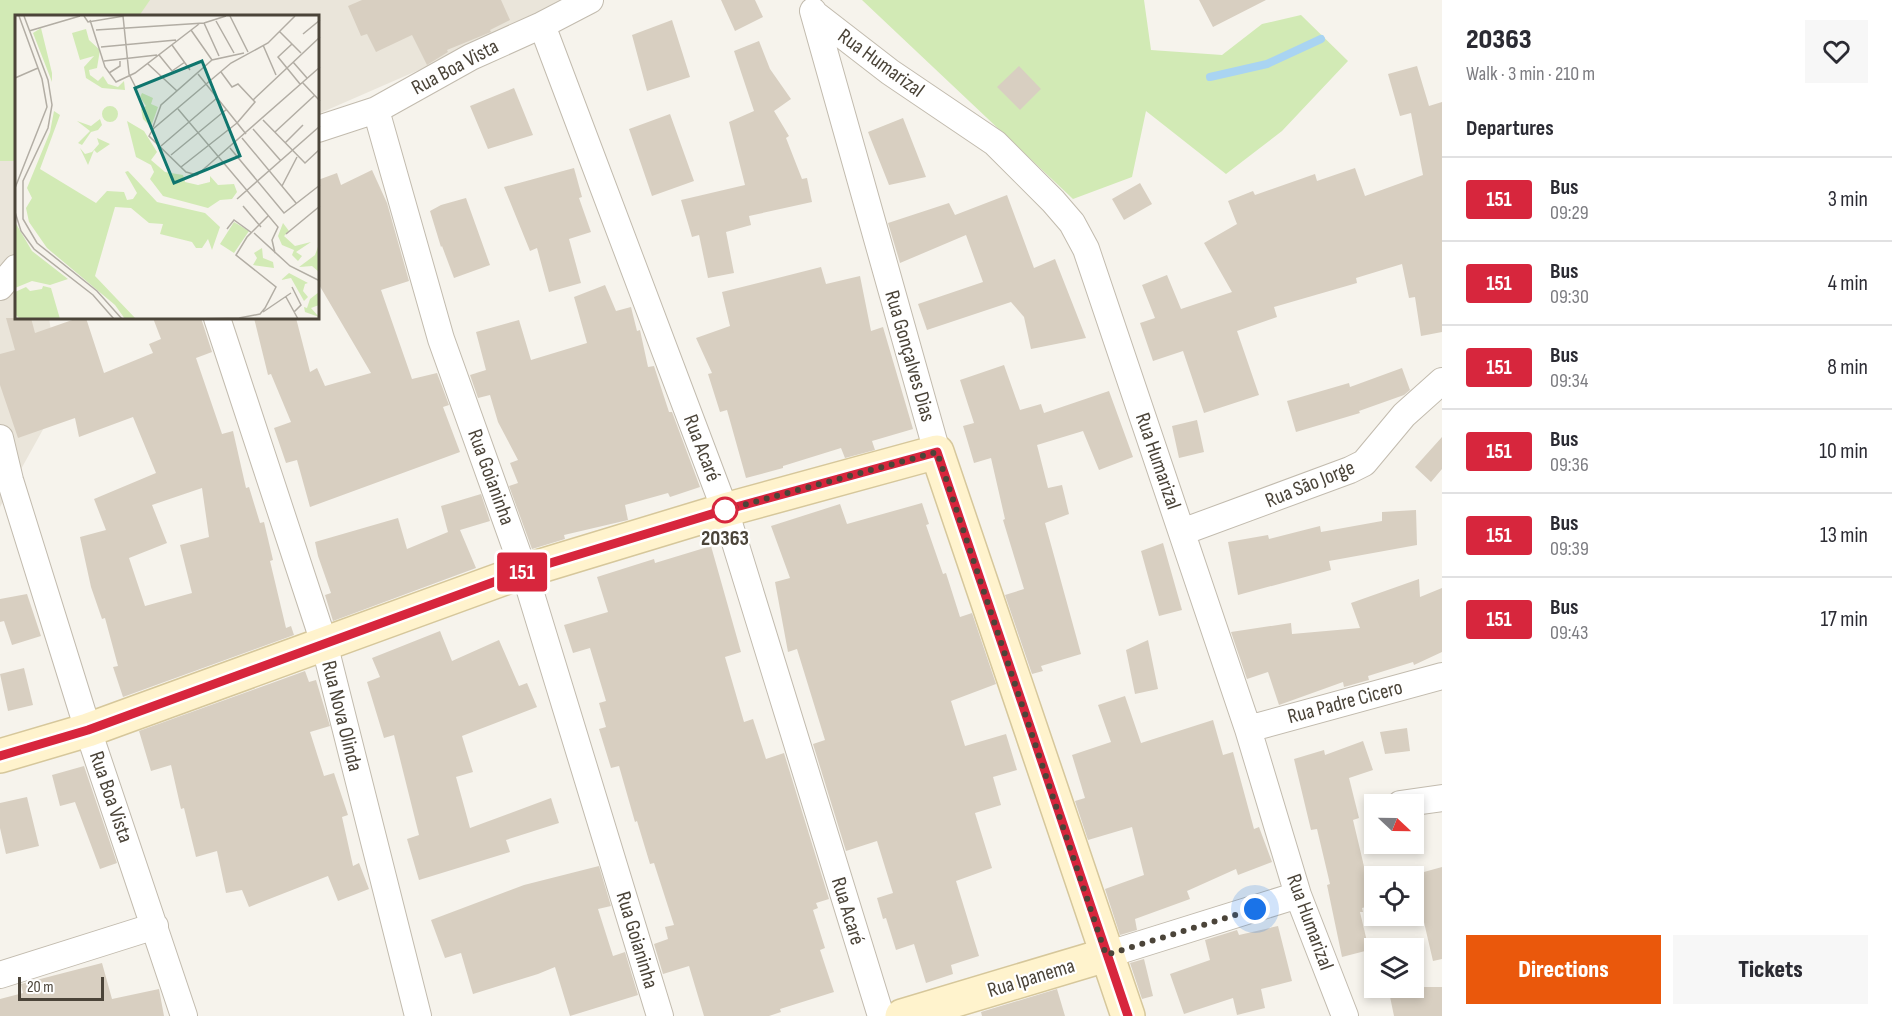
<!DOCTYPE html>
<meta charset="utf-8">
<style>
body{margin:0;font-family:"Sofia Sans Condensed",sans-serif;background:#f7f7f7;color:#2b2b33;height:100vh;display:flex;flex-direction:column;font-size:22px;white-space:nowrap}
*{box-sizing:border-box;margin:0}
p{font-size:20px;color:#7c7c81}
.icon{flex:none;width:33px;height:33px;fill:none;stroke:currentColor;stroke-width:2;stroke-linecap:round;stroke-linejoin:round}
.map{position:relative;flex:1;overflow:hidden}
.panel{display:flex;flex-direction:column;background:#fff;width:450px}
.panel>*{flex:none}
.badge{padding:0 12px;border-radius:4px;font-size:21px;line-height:39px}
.needle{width:39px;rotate:112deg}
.controls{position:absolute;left:1364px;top:794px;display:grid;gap:12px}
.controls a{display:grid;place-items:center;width:60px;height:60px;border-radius:0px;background:#fff;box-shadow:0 3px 9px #0003;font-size:30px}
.scale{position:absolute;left:18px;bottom:15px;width:86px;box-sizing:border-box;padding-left:6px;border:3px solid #4b4439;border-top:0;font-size:16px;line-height:21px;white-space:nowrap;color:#4b4439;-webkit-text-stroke:4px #fff;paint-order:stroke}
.you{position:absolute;width:30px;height:30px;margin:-15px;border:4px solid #fff;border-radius:50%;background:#1a73e8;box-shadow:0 0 0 9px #1a73e833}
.map>.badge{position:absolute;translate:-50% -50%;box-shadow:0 0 0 3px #fff}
h2{padding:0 24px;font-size:22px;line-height:54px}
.round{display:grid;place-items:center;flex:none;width:63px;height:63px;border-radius:0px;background:#f7f7f7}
.overview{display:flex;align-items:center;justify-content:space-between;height:102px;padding:0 24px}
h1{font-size:28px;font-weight:800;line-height:45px}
.primary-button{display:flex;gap:12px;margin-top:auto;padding:12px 24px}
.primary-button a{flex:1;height:69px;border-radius:0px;background:#ea580c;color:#fff;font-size:24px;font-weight:800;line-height:69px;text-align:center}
.primary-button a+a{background:#f7f7f7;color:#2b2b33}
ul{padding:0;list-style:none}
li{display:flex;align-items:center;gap:18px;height:84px;padding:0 24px;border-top:2px solid #e1e1e2}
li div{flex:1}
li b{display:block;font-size:22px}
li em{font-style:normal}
li .badge{min-width:66px;font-weight:700;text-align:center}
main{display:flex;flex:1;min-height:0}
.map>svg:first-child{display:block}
.residential{fill:#eae5da}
.green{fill:#d2eab5}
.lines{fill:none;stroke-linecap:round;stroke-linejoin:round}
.stream{stroke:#a9d4f2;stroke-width:8}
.building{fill:#d8cfc1;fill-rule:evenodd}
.street-casing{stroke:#c2bbae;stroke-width:28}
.secondary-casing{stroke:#d6c79b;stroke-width:36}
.street{stroke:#fff;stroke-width:26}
.secondary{stroke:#fff3cd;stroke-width:33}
.line-casing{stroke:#fff;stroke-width:14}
.line{stroke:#d7263d;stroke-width:9}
.walk{stroke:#4b4439;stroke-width:6;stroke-dasharray:0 10.8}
.stop-dot{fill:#fff;stroke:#d7263d;stroke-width:3}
.labels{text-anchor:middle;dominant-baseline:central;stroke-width:4.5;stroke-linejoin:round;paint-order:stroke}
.street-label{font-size:21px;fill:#4b4439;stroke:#fff}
.stop-label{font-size:21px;font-weight:bold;fill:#4b4439;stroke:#fff}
.inset-road{fill:none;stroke:#b2ada4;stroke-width:1.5}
.view{fill:#0f766e;fill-opacity:0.15;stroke:#0f766e;stroke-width:3}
.inset-edge{fill:none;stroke:#4b4439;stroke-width:3}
</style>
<main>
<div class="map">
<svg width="1442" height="1016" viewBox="0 0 1442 1016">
<rect width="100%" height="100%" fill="#f6f3ec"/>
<path class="residential" d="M0 0H579L318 114V16H16V318H49L61 397 0 507Z"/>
<path class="green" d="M0 0H150L139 16H16V161H0Z
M862 0H1144L1151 50 1222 55 1262 24 1301 15 1348 61 1282 131 1226 174 1146 111 1132 177 1073 199Z"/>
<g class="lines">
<path class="stream" d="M1210 77 1267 64 1321 39"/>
</g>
<path class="building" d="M362 0H501L510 20 490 30 491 32 447 50 448 52 427 65 412 35 376 52 367 34 361 36 348 6Z
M721 0H755L763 17 735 31Z
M1199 0H1266L1213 27Z
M672 20 690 77 647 91 632 35Z
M759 41 770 69 791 99 774 111 789 136 786 138 802 179 807 178 812 202 749 216 751 225 726 232 734 273 708 278 699 235 692 237 681 200 745 185 729 122 754 111 734 51Z
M1019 66 1041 89 1020 110 997 87Z
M1417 66 1429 106 1442 102V332L1421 336 1415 297 1409 298 1402 264 1356 278 1357 283 1274 307 1277 317 1237 331 1259 395 1204 413 1183 351 1153 361 1140 323 1155 318 1142 285 1167 275 1181 309 1232 292 1204 243 1237 224 1228 201 1253 191 1255 195 1315 174 1317 181 1355 168 1365 196 1423 175 1411 113 1400 116 1388 74Z
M514 88 533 135 488 149 470 106Z
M670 114 694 181 652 196 629 129Z
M903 118 926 177 889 185 868 132Z
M574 168 582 197 579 198 591 232 569 239 581 283 549 292 537 248 530 251 504 187Z
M372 170 387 203 409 281 381 290 412 379 437 373 449 405 443 407 460 452 310 507 297 460 286 463 274 428 291 422 271 374 268 375 254 318H296L310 372 317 368 325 386 371 373 318 283V180L337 173 341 185Z
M1140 183 1152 204 1124 220 1112 199Z
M1007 195 1034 268 1055 259 1086 338 1031 349 1024 317 1011 302 927 330 918 304 983 282 966 235 900 263 888 223 949 203 955 215Z
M466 198 490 265 454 278 442 246 441 247 430 211 441 205Z
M821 267 826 284 860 276 871 331 883 327 913 429 872 441 875 450 845 458 841 448 783 466V468L746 478 727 410 720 412 708 374 712 373 696 338 730 326 722 292Z
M605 285 616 311 631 307 637 331 640 330 648 367 654 366 669 412H672L700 487 670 497 668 493 625 505 628 520 564 535 565 539 532 549 509 486 518 483 510 463 518 460 498 422 490 395 478 398 470 375 486 370 476 332 519 320 531 360 587 343 574 297Z
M6 318H31L35 333 78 318H86L104 373 153 353 149 344 161 339 153 318H201L212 352 196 358 222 434 233 431 246 488 249 487 260 523 264 522 273 560 270 561 286 628 291 626 294 635 123 697 113 667 118 666 105 618 102 619 91 587 80 537 106 530 94 499 156 473 133 417 79 437 75 418 18 438 0 385V354L15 350ZM202 488 209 537 180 545 192 593 145 606 129 558 167 543 152 505Z
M1004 365 1020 410 1041 404 1044 413 1109 391 1133 457 1099 470 1083 431 1037 445 1048 488 1062 485 1069 514 1045 523 1081 654 1041 666 1043 671 1032 674 1005 595 1024 589 1003 520 1005 519 991 458 974 463 963 426 974 423 960 380Z
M1402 368 1410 390 1404 395 1359 411 1360 413 1296 432 1287 401 1349 383 1350 387Z
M1197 420 1204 452 1179 458 1172 426Z
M1442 437V469L1431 482 1415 467Z
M481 494 490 521 460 530 476 568 333 621 325 595 331 593 318 556 315 542 398 518 407 549 448 532 441 506Z
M922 503 929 524 926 525 943 574 946 573 960 617 972 613 996 684 951 701 965 746 1006 734 1017 770 993 777 1001 805 975 813 992 868 956 881 979 956 951 965 953 974 926 983 914 944 896 950 886 918 883 919 877 898 893 893 877 841 846 851 813 744 825 740 797 649 788 652 775 582 790 578 771 526 840 504 847 524Z
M1416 510 1417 545 1329 561 1331 570 1238 595 1228 542 1268 535 1269 539 1320 526 1321 532 1382 521V512Z
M1163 543 1182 610 1159 616 1141 551Z
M711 546 741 652 725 657 744 722 753 719 766 759 784 753 829 899 816 903 818 908 813 910 825 948 820 950 834 992 780 1009 781 1012 769 1016H704L689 966 663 974 654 944 668 939 665 927 674 925 654 863 650 864 637 821 635 822 619 766 611 768 599 729 606 727 599 703 606 701 590 648 573 653 564 625 608 612 597 577 654 559 655 563Z
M1419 579 1420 597 1442 588V652L1414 665 1413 662 1368 676 1369 680 1344 687 1343 682 1279 705 1268 672 1247 679 1231 632 1291 623 1292 634 1360 628 1351 603Z
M27 594 41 636 12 645 4 621 0 622V599Z
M440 631 452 661 499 640 519 686 527 683 537 707 462 736 473 772 456 777 470 828 551 798 559 823 506 840 510 852 419 880 407 839 419 835 394 735 384 738 367 682 380 677 372 658Z
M1148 640 1158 689 1135 694 1126 650Z
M24 668 33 705 8 711 0 674Z
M305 671 309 682 316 680 330 726 310 732 324 776 334 773 348 815 342 817 353 866 359 863 369 889 338 901 328 876 249 907 242 890 226 893 217 851 196 857 184 808 181 809 171 765 151 771 139 731Z
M1125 696 1141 743 1213 720 1223 755 1233 752 1254 829 1259 827 1272 862 1238 875 1236 869 1187 891 1190 899 1135 919 1137 930 1120 935 1105 889 1144 875 1132 827 1088 840 1075 801 1085 798 1072 755 1111 742 1098 705Z
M1407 728 1410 751 1385 754 1380 732Z
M1363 741 1373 770 1349 778 1359 818 1353 820 1368 883 1374 882V905L1362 908 1363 912H1360L1369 950 1342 957 1327 885 1330 884 1317 829 1311 830 1294 759 1324 750 1325 755Z
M84 766 117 863 100 869 75 802 60 806 52 775Z
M27 797 39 846 6 854 0 828V803Z
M599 866 611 906 598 909 613 956 625 952 638 995 570 1016 555 967 538 974 473 994 461 953 445 958 431 920 524 885Z
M1442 867V959L1433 961 1413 875Z
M1278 926 1292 981 1261 989 1265 1008 1237 1015 1233 998 1184 1014 1170 974 1210 960 1205 940 1237 930 1239 935Z
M1144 959 1153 996 1142 999 1130 963Z
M102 963 112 999 159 989 164 1016H0V999L23 993 21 984Z
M1388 987H1442V1016H1394Z
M1057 989 1065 1016H982L981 1012Z"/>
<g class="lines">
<defs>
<path id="street" d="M813 11 937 452
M815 14 890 72 995 143 1053 201 1072 223 1086 249 1248 729 1298 895 1345 1016
M542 25 725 510 881 1016
M376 110 441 339 524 571 660 1016
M318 129 376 110 471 57 542 25 590 0
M0 287 16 268
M217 318 324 643 418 1016
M0 438 10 480 88 730 184 1016
M1182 532 1350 470 1364 463 1404 415 1442 381
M1248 729 1442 676
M1400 804 1442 798
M1106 955 1298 895
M0 975 155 926"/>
<path id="secondary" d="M0 756 88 730 524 571 725 510 937 452 1128 1016
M902 1016 1106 955"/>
</defs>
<use href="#street" class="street-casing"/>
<use href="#secondary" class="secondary-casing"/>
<use href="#street" class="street"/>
<use href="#secondary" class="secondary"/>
</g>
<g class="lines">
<defs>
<path id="line" d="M0 756 88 730 524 571 725 510 937 452 1128 1016"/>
</defs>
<use href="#line" class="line-casing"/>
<use href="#line" class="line"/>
<path class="walk" d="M725 510 937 452 1106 955 1255 909"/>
</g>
<circle class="stop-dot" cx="725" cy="510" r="12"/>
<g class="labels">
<g class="street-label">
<text transform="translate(881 63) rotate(36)">Rua Humarizal</text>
<text transform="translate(455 67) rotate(-28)">Rua Boa Vista</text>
<text transform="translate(910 356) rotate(74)">Rua Gonçalves Dias</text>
<text transform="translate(702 448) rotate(69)">Rua Acaré</text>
<text transform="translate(1158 461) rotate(71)">Rua Humarizal</text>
<text transform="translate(491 477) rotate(70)">Rua Goianinha</text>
<text transform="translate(1310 484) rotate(-22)">Rua São Jorge</text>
<text transform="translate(1345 702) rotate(-15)">Rua Padre Cicero</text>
<text transform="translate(342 716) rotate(76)">Rua Nova Olinda</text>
<text transform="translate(111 797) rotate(71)">Rua Boa Vista</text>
<text transform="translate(848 911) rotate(73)">Rua Acaré</text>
<text transform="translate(1310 922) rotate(70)">Rua Humarizal</text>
<text transform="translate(637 940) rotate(73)">Rua Goianinha</text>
<text transform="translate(1031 978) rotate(-17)">Rua Ipanema</text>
</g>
<g class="stop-label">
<text x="725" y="538">20363</text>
</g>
</g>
<g transform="translate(15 15)">
<rect width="304" height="304" fill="#f6f3ec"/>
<path d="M26 13 37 58V67L18 18ZM71 14 74 25 85 35 82 53 74 55 75 60 83 66 88 61 93 69 103 72 109 66 110 75 87 73 71 63 69 52 79 41 65 45 57 18ZM127 78 138 83 136 89 143 92 136 112 128 104 126 94 131 91 125 82ZM87 99a8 8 0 1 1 16 0a8 8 0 1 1-16 0ZM39 96 45 100 25 154 81 188 92 176 109 177 112 185 118 184 122 178 110 157 113 156 142 187 190 198 205 212 197 235 193 224 187 233H181L177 227 145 219 148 209 134 208 116 193 100 192 80 261 121 304H110L100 290 32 233 14 207 11 193 17 183 12 173 35 117ZM85 104 87 110 83 115 76 117 67 130 63 128 75 116 62 106 76 111ZM112 106 129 116 142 137 136 145 150 157 168 160 170 167 183 170 195 167V161L203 170 219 169 222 177 217 184 205 185 193 193 148 181 135 164 139 157 136 150 121 142ZM82 123 95 129 82 138 79 135 73 150 65 133 70 139 77 137 84 129ZM0 207 17 236 53 264 35 270 17 266 0 273ZM219 207 234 216 219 238 205 229ZM268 208 274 216 269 221 280 231 296 227 281 237 287 241 283 246 277 240 279 235 267 230 263 221ZM304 229V257L297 251 284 252 300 240ZM247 233 248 243 258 247 259 253 238 250 242 243 239 238ZM274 258 293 268 290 269 288 276 293 282 289 286 276 263 266 265ZM28 271 36 273 45 304H5L0 299V277L11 272 15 276 27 274ZM304 277V290L296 293 304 302 290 297 289 292 292 293 295 284Z" fill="#d2eab5"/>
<path class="inset-road" d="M9 1 33 65 37 90 33 113 8 166V204L22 228 82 276 107 304M69 1 73 7 109 1M108 1 114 59 121 73M215 1 233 37M280 1 253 28 216 48 138 114 134 121 171 157 182 160 305 52M75 5 90 52 101 67 120 58 184 9M201 6 219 38M189 8 204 41M81 15 189 8 211 1M176 15 197 45M14 16 65 1M264 16 286 38M288 19 305 5M277 29 263 42 285 69M157 30 175 55M248 30 261 60M86 32 161 25M144 40 157 56 170 47M89 46 142 40M278 47 292 63M133 49 162 76M206 57 217 72 223 69 240 87 222 108M94 58 105 51V46M183 59 231 119M0 63 23 53M287 67 305 86M238 85 305 22M163 94 263 212 257 225 260 238M248 105 290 148 305 134M138 112 146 90 197 45 229 38M238 114 266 146M260 117 300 80M227 123 281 188M270 128 288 110M146 131 202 83M215 133 269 198 305 170M156 140 212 94M166 152 222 108M267 171 282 142M0 173 32 92 27 64 4 1M222 184 305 111M228 191 246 212M0 197 6 216 19 234 78 280 99 304M212 214 219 205 237 218M239 218 275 251 305 266M271 219 305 191M277 272 286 290 279 297M271 282 283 304M248 297 276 278M178 304 224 303 245 299 250 293 261 272 221 240 232 222 253 201"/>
<path class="view" d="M187 46 225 141 159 168 120 73Z"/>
<rect width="304" height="304" class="inset-edge"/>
</g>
</svg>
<div class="controls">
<a><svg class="needle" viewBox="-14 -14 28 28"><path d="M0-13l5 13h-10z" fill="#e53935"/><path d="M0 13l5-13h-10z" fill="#7c7c81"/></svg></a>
<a><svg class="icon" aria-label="locate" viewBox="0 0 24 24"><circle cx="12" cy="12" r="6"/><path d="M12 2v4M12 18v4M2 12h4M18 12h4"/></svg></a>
<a><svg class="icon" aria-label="layers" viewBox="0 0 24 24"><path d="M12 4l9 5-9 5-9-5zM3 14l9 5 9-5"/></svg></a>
</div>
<div class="scale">20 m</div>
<div class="you" style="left:1255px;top:909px"></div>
<b class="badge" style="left:522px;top:572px;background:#d7263d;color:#fff">151</b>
</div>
<section class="panel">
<div class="overview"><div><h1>20363</h1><p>Walk · 3 min · 210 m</p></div><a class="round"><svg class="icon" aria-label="heart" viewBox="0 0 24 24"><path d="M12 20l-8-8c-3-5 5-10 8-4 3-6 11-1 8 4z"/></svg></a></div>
<h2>Departures</h2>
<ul>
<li><span class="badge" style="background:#d7263d;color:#fff">151</span><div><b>Bus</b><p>09:29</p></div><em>3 min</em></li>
<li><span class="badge" style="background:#d7263d;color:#fff">151</span><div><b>Bus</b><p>09:30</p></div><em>4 min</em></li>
<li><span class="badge" style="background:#d7263d;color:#fff">151</span><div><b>Bus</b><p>09:34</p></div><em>8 min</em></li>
<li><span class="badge" style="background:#d7263d;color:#fff">151</span><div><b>Bus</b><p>09:36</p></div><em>10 min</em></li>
<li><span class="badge" style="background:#d7263d;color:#fff">151</span><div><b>Bus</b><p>09:39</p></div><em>13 min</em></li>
<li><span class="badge" style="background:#d7263d;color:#fff">151</span><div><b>Bus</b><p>09:43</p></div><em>17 min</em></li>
</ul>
<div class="primary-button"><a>Directions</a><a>Tickets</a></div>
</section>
</main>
